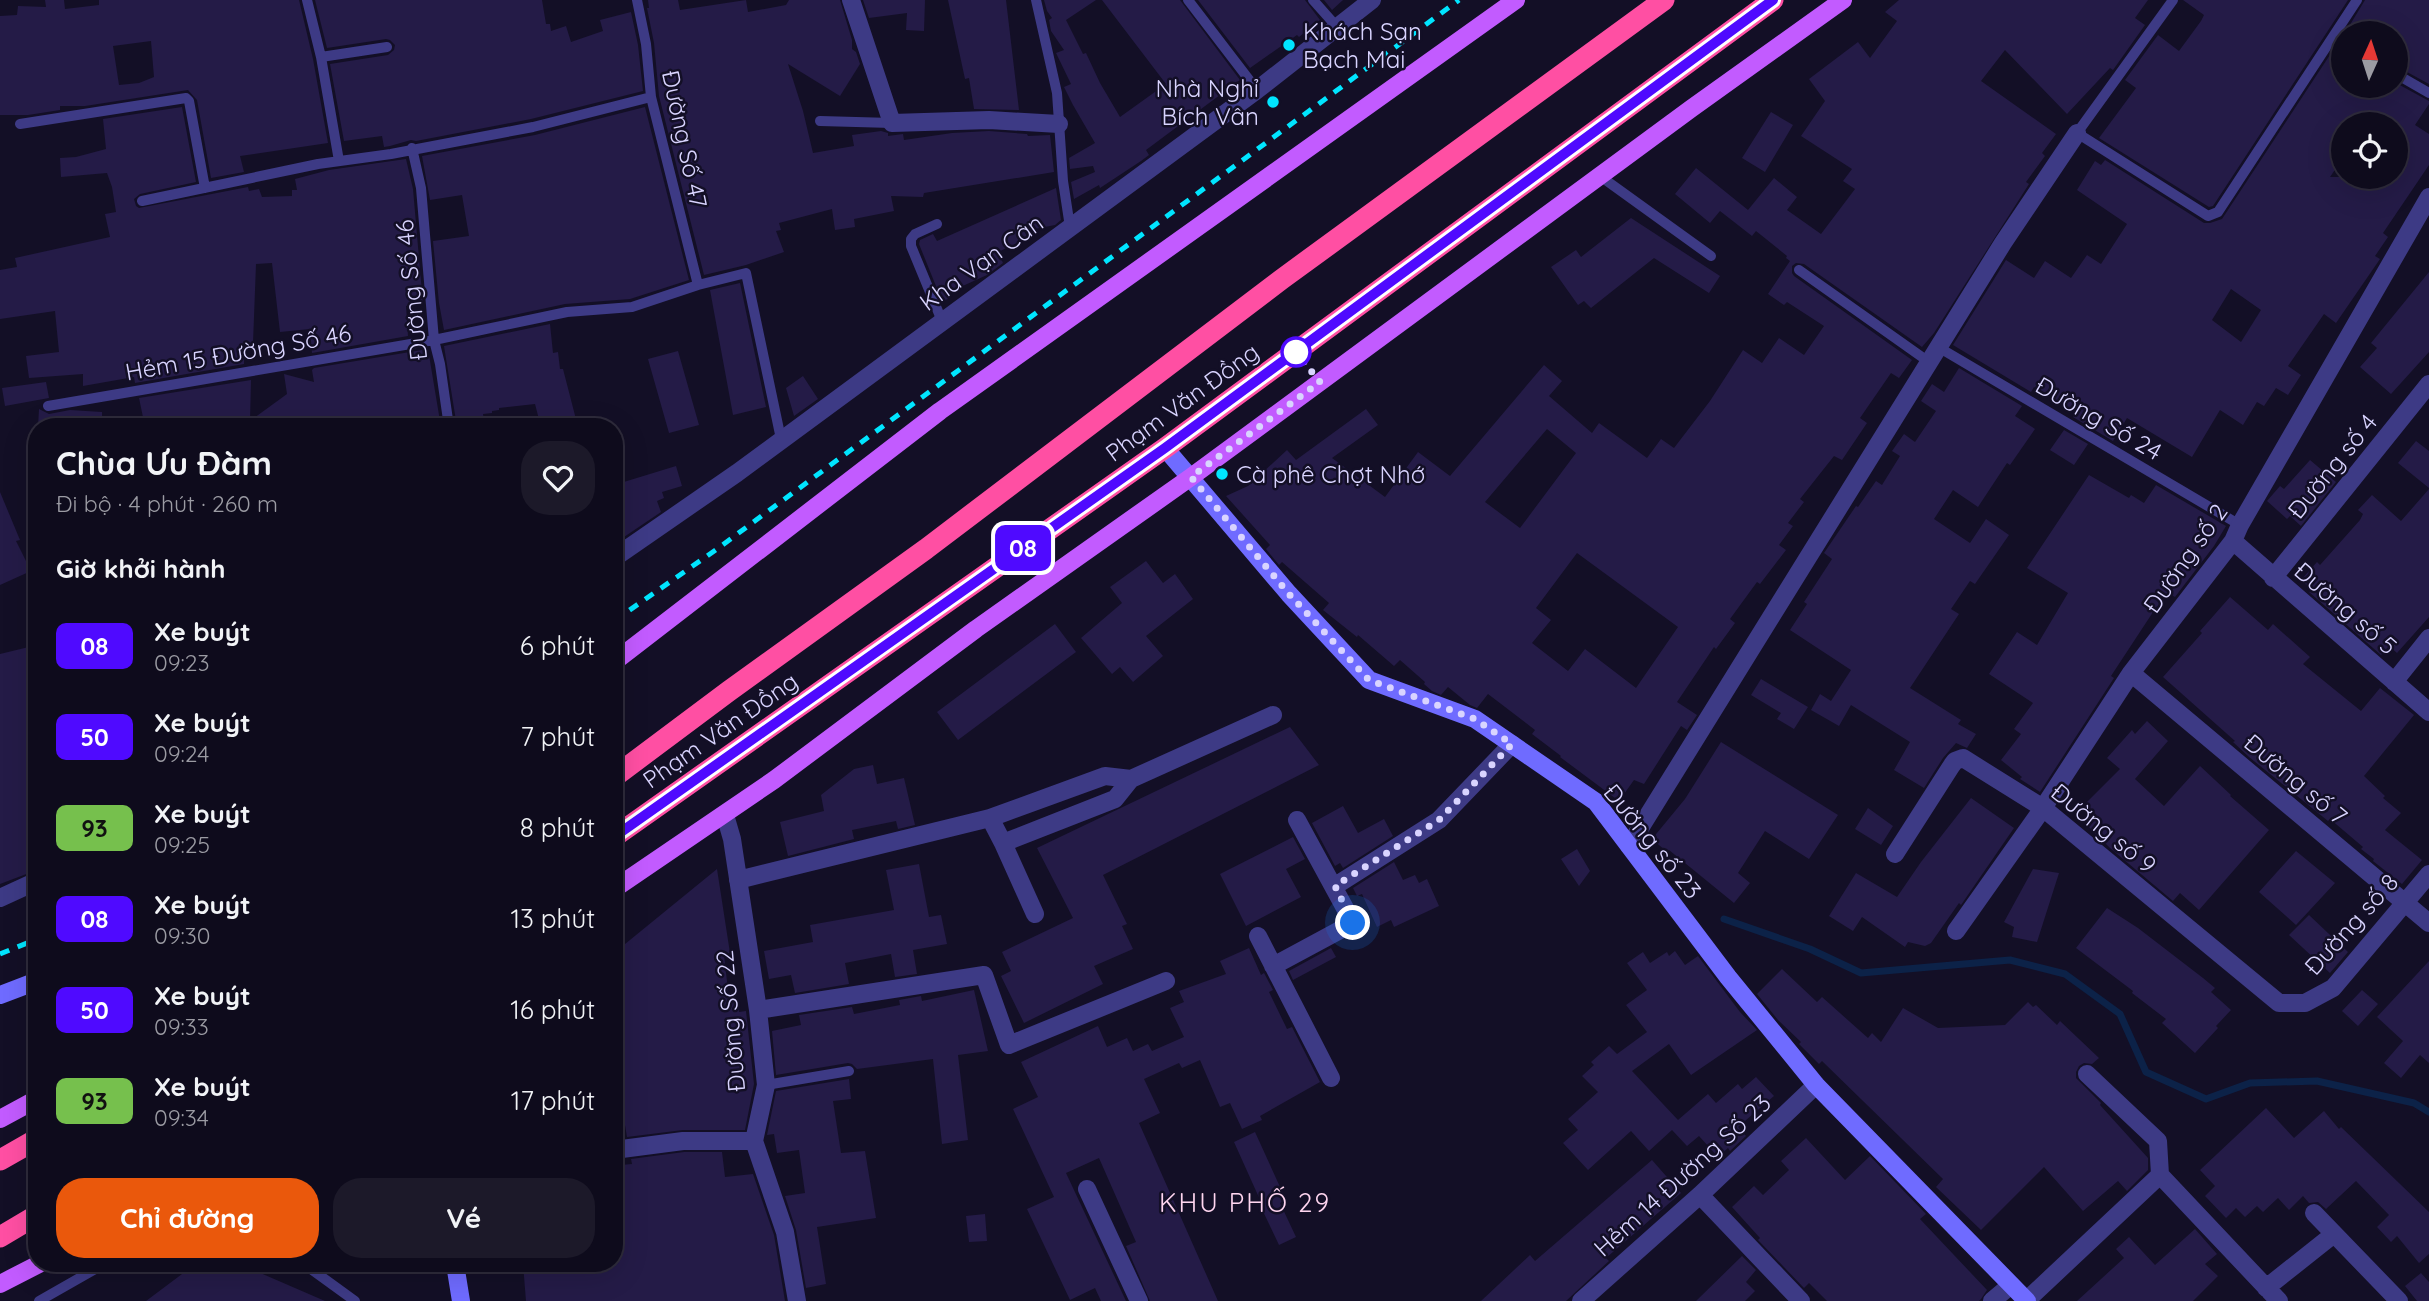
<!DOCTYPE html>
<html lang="vi">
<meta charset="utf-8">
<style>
body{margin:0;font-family:Quicksand,sans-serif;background:#1c1929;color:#f1f3f6;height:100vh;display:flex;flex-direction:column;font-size:26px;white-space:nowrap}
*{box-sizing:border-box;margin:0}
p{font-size:23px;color:#9b9ba3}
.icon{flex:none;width:38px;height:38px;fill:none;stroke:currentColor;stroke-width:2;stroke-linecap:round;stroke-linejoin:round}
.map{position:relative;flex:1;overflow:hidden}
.side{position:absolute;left:28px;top:418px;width:595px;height:854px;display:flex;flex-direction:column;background:#0e0b1c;border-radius:28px;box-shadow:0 7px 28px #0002,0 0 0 2px #2e2b3b}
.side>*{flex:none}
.badge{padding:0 14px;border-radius:10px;font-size:24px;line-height:46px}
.needle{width:46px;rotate:3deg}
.tools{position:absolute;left:2331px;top:21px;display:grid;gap:14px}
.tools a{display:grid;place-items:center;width:77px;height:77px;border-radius:50%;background:#0e0b1c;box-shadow:0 7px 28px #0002,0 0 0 2px #2e2b3b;font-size:35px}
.you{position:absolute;width:35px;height:35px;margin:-18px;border:5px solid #fff;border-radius:50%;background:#1a73e8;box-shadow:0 0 0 10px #1a73e833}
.map>.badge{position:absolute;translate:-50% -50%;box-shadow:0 0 0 4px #fff}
h2{padding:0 28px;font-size:26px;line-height:63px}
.round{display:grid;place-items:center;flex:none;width:74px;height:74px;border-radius:28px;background:#1c1929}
.head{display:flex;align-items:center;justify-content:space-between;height:119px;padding:0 28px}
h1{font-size:33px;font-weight:700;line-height:52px}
.cta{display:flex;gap:14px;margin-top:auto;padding:14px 28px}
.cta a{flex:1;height:80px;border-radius:28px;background:#ea580c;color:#fff;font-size:28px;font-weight:700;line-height:80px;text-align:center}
.cta a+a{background:#1c1929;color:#f1f3f6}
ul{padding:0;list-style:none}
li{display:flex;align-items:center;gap:21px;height:91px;padding:0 28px}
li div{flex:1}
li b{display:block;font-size:26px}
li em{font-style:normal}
li .badge{min-width:77px;font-weight:700;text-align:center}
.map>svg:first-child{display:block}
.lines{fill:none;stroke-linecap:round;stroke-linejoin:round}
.stream{stroke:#0c2248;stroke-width:7}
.building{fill:#241b47;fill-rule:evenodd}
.lane{stroke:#3d3a85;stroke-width:10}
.street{stroke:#3d3a85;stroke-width:18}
.secondary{stroke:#6f6bff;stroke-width:18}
.primary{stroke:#c25bff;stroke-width:18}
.highway{stroke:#ff4fa3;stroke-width:21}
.rail{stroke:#00e5ff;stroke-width:5;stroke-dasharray:10 9;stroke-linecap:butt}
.line-casing{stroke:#fff;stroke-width:16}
.line{stroke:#4f0aff;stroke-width:10}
.walk{stroke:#d9d4ff;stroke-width:7;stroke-dasharray:0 12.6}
.poi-dot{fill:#00e5ff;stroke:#130f26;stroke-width:2.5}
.stop-dot{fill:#fff;stroke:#4f0aff;stroke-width:3.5}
.labels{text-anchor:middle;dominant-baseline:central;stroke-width:5;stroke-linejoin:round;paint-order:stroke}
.poi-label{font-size:24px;fill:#d9d4ff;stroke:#130f26;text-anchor:start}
.street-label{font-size:24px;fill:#d9d4ff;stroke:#130f26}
.neighbourhood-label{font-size:26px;letter-spacing:2px;fill:#ffd6f0;stroke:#130f26}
</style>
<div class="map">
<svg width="2429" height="1301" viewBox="0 0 2429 1301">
<rect width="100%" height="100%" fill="#130f26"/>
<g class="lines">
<path class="stream" d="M1724 919 1810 949 1861 973 2010 960 2065 974 2120 1014 2146 1072 2206 1099 2250 1083 2317 1081 2414 1103 2429 1112"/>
</g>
<path class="building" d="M45 0H64L65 9 99 5V0H299L313 59 328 143 240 156 244 172 211 178 197 100 188 90 85 106H60V110L28 115H0V16L17 15 18 6 46 7ZM151 41 154 77 139 83 119 85 113 46Z
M315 0H542L546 24H550L551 31 566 26 571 42 603 31 600 20 631 12 638 45 643 91 531 119 416 141 411 140 390 146 384 147 382 136 344 141 330 64 388 55 394 50 395 45 390 40 386 39 327 48Z
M648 0H678L680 10 746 0 748 12 786 5 789 0H840L852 40V49L856 52 860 64 840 96 788 64 803 111 813 153 854 146 852 135 881 131 888 133V136L903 134 904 140 952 133 989 131 1027 134 1028 136 1050 135 1054 172 924 193 923 197 891 196 894 211 854 219 855 227 835 230 832 209 779 223 781 230 776 231 784 252 746 265 704 275 659 96 654 43 647 8H649Z
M863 0H925L924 31 906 30 907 13 869 18Z
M948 0H1006L1019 110 974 109 969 78 965 79Z
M1044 0H1096L1066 20 1083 54 1086 53 1100 83 1120 117 1166 84 1102 0H1180L1240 80 1146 150 1149 155 1141 161 1100 188 1099 185 1074 199 1071 182 1095 172 1093 166 1070 169 1069 158 1095 143 1073 105 1064 87 1071 84 1056 53 1064 50 1051 31 1049 20 1052 18 1047 11Z
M1198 0H1305L1320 20 1299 37 1297 35 1250 68Z
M1324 0H1343L1332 10Z
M1899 0H2148L2135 18 2145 25 2113 70 2110 68 2067 114 2005 50 1981 81 2056 134 2042 153 2045 156 2026 182 2029 184 1934 333 1922 347 1804 264 1796 263 1792 266V273L1794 276 1912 360 1899 378 1891 373 1860 418 1867 423 1842 460 1834 456 1800 499 1804 502 1788 523 1793 526 1779 545 1786 550 1760 584 1757 582 1730 619 1735 623 1716 649 1714 647 1677 702 1697 715 1687 730 1681 726 1644 784 1634 780 1619 801 1560 757 1561 756 1532 734 1535 730 1488 694 1477 708 1470 705 1448 687 1441 695 1432 691 1424 684 1425 682 1400 660 1394 666 1358 635 1357 637 1323 610 1329 603 1282 562 1279 565 1266 549 1270 545 1226 496 1248 486 1287 450 1296 460 1366 409 1378 425 1332 458 1385 497 1418 452 1450 476 1544 365 1562 381 1549 396 1592 433 1599 423 1647 458 1661 439 1674 448 1710 401 1743 350 1762 363 1779 338 1804 355 1824 326 1787 302 1784 305 1768 294 1790 261 1786 258 1787 256 1756 231 1752 236 1720 211 1710 223 1675 194 1696 168 1748 210 1774 178 1797 197 1787 210 1821 234 1855 189 1843 181 1852 169 1801 136 1825 101 1809 79 1858 42 1870 58 1897 21 1885 12ZM1547 429 1576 453 1520 528 1485 502ZM1577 553 1678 627 1636 688 1585 649 1568 671 1532 643 1551 620 1536 608Z
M2183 0H2348L2213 206 2209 207 2099 138 2136 88 2125 80 2158 35 2179 51 2201 21 2204 15Z
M2365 0H2429V84L2396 66V33H2345Z
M2343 35V86H2396V83L2429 101V104L2415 125 2429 134V165L2383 233 2388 237 2375 256 2380 259 2336 323 2324 314 2288 366 2301 375 2288 395 2276 388 2264 406 2257 402 2243 425 2220 410 2192 457 2127 418 2113 441 2073 417 2075 413 2034 387 2031 392 1953 345 2006 260 2034 278 2045 261 2071 278 2087 255 2101 264 2127 224 2077 190 2095 161 2101 165 2105 160 2204 223H2210L2222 219ZM2343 124H2396V177H2330L2343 158ZM2231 289 2261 310 2241 342 2212 320Z
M182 107 196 182 140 194 134 199 136 206 139 208 248 187 249 191 259 189 262 197 292 196V190H297L295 179 329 170 406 159 413 189 423 304 406 306 408 336 312 353 310 329 280 332 272 263 256 264 253 343H244V364L135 383 134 377 83 386V374L29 378 26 356 59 352 55 311 0 319V270L17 267 15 258 110 237 105 214 116 212 112 187 107 173 61 177 60 158 76 157 106 149 103 119Z
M645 107 689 280 630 299 565 304 444 330 439 303 433 241 469 236 462 195 430 200 422 156 535 135Z
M1771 112 1793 125 1765 172 1742 158Z
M1056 188 1061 220 1055 225 1024 231 1028 238 998 252 1003 263 987 275 945 294 948 299 942 301 919 244 920 240 933 234 937 241Z
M1631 218 1720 276 1709 293 1654 258 1591 308 1584 301 1578 305 1551 267 1576 250 1581 257Z
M2429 272V352L2391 394 2360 367 2377 348 2371 343Z
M740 283 766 407 733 415 710 290Z
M550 324 553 353 558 352 560 369H563L578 427H541L535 404 499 408V410L492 411V413L483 414 485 427H457L444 346Z
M428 349 441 427H157L155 420 144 422 139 398 251 380 250 421 287 394 284 374 314 382 312 370 314 368Z
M678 351 699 425 669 433 648 359Z
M1959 368 2022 406 2015 416 2035 429 2010 465 2007 463 1978 507 1953 490 1934 519 1970 543 1986 519 2009 535 1975 584 1970 581 1951 609 1959 614 1910 688 1961 720 1958 724 1976 734 1967 748 1956 743 1943 758 1924 788 1894 770 1910 742 1851 705 1839 726 1811 710 1820 694 1831 701 1851 670 1790 630 1807 604 1804 602 1832 559 1824 553 1856 506 1858 507 1876 481 1882 485 1900 456 1892 451 1904 434 1915 442 1936 411 1921 401 1932 384 1944 392Z
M803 376 818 399 794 416 786 388Z
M46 382 49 398 5 406 2 388Z
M39 409 49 414 70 410 102 412V427H38Z
M2064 430 2088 444 2074 465 2050 450Z
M2416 441 2429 451V488L2398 463Z
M2310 460 2336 482 2301 526 2290 516 2287 519 2267 501 2280 486 2284 489Z
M676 466 682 486 662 492 664 498 657 501 661 512 624 537 614 540V485Z
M2089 475 2129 498 2131 495 2144 503 2156 485 2226 526 2214 546 2175 597 2168 593 2159 607 2157 606 2111 676 2114 678 2040 792 2020 779 2022 777 2001 760 2021 734 2014 729 2033 703 1989 674 2017 632 2037 645 2068 593 2027 568Z
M2429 489V617L2397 653 2389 646 2381 655 2309 592 2312 590 2301 580 2317 562 2320 565 2360 520 2363 514 2358 510 2372 495 2401 521Z
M0 492 20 540 16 541 31 571 0 585Z
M1146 561 1163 583 1175 574 1193 599 1146 636 1163 656 1133 682 1120 667 1112 674 1081 638 1122 603 1110 587Z
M2230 597 2268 630 2273 624 2310 657 2303 664 2361 711 2380 688 2414 715 2364 776 2385 796 2383 798 2401 813 2385 830 2422 860 2402 884 2373 861 2374 859 2361 849 2363 847 2330 819 2328 821 2249 757 2233 742 2235 741 2163 677 2202 633 2200 631Z
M1055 624 1076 652 958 740 937 712Z
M37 645V870L0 884V654Z
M1761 679 1808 707 1794 729 1777 719 1781 713 1751 695Z
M2147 721 2168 741 2135 779 2164 806 2200 766 2231 795 2230 796 2269 830 2199 910 2180 893 2173 901 2110 848 2085 823 2095 813 2085 804 2120 769 2107 758 2132 730 2135 734Z
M1290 727 1319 765 1103 875 1127 924 1122 926 1133 949 1094 966 1103 984 1024 1023 1001 976 1011 971 1002 952 1073 918 1037 848Z
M1721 742 1838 815 1809 859 1765 831 1738 873 1750 883 1734 903 1669 850 1667 852 1652 839 1685 799Z
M873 765 877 784 904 778 915 825 898 829 896 821 852 830 854 839 788 856 780 822 824 811 821 795 854 769Z
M1971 798 2014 828 1961 905 1959 903 1931 943 1925 946 1908 942 1905 947 1862 917 1853 931 1829 916 1856 873 1897 897 1921 862Z
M1343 806 1358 833 1384 819 1393 836 1343 868 1340 863 1335 866 1312 823Z
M1868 808 1893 826 1881 845 1855 829Z
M1293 837 1305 859 1286 869 1301 897 1246 926 1220 874Z
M1577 849 1590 871 1579 886 1561 859Z
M2296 851 2335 883 2296 925 2259 892Z
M1394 862 1403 880 1415 875 1419 883 1427 879 1439 906 1394 927 1391 920 1377 927 1362 894 1357 896 1353 888Z
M919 864 929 917 941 915 947 944 913 950 917 974 895 977 891 954 845 963 849 984 795 993 791 975 769 979 764 951 813 942 810 925 894 910 886 870Z
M717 869 730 953 724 955 729 999 737 998 739 1012 746 1011 754 1084 745 1130H683L627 1137 621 1101 618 1102 614 1081V953Z
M2033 869 2059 873 2037 942 2012 937 2014 927 2004 922Z
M2107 908 2138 928 2203 978 2215 988 2211 992 2231 1010 2216 1026 2218 1028 2195 1053 2162 1023 2166 1019 2132 993 2133 991 2076 948Z
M2309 915 2348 952 2330 973 2289 935Z
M1249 948 1261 975 1264 973 1273 990 1269 992 1287 1029 1292 1027 1320 1082 1260 1116 1262 1120 1242 1129 1230 1103 1220 1107 1200 1060 1182 1068 1179 1063 1144 1079 1160 1113 1139 1123 1218 1301H1150L1126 1246 1136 1242 1099 1158 1066 1173 1126 1301H1101L1095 1288 1070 1300 1027 1209 1054 1197 1013 1109 1038 1097 1021 1062 1098 1026 1107 1047 1127 1038 1133 1051 1148 1044 1152 1051 1184 1037 1170 1008 1184 1002 1179 991 1226 974 1220 961Z
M1331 948 1336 957 1293 980 1289 971Z
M1675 951 1685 965 1698 956 1740 1012 1757 1030 1691 1075 1669 1044 1632 1071 1678 1120 1708 1094 1716 1103 1738 1084 1742 1089 1756 1077 1774 1096 1738 1127 1746 1136 1730 1151 1728 1148 1718 1157 1699 1136 1687 1146 1672 1130 1649 1151 1631 1131 1588 1170 1563 1143 1578 1130 1568 1119 1598 1092 1582 1076 1594 1065 1591 1062 1609 1046 1617 1054 1647 1032 1626 1005 1647 990 1627 963 1643 952 1650 963 1667 952 1669 956Z
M2429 961V1063L2420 1055 2401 1078 2384 1063 2403 1041 2377 1017Z
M1782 969 1817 1002 1822 997 1868 1038 1872 1033 1881 1042 1903 1008 1938 1028 2005 1025 2028 1002 2033 1007 2036 1005 2057 1025 2060 1021 2099 1058 2092 1064 2084 1063 2079 1066 2076 1072V1078L2101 1103 2100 1105 2148 1158V1170L2127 1191 2118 1181 2083 1211 2044 1167 1981 1230 1936 1187 1943 1179 1822 1061 1819 1064 1799 1044 1801 1042 1778 1020 1757 994Z
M974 990 988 1051 958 1055 968 1140 942 1144 933 1059 857 1069 852 1064 848 1063 776 1075 772 1031 801 1025 799 1015 852 1007 854 1014 900 1005 899 1000 921 996 922 1001Z
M2362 990 2378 1004 2358 1026 2342 1011Z
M849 1079 851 1099 833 1101 841 1153 865 1151 876 1218 817 1227 826 1284 806 1288 796 1230 785 1196 805 1193 799 1150 777 1153 774 1134 767 1135 776 1091Z
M2266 1108 2294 1138 2324 1111 2339 1129 2341 1127 2429 1212V1254L2419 1263 2397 1236 2391 1242 2377 1227 2389 1215 2356 1181 2326 1209 2318 1202 2309 1203 2303 1196 2289 1210 2278 1198 2263 1212 2257 1206 2245 1217 2236 1208 2226 1218 2205 1196 2215 1186 2200 1170Z
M1255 1132 1286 1200 1280 1203 1296 1237 1279 1245 1259 1203 1261 1202 1234 1142Z
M1806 1138 1845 1180 1870 1156 1926 1214 1920 1219 1987 1290 1981 1299 1979 1301H1827L1809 1283 1804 1288 1758 1240 1760 1238 1732 1207 1754 1186 1763 1195 1789 1170 1781 1161Z
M684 1152H722L725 1177 753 1174 774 1235 785 1301H526L523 1264H614V1180H622L621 1165 632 1164 631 1159Z
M1652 1160 1681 1193 1606 1258 1609 1261 1566 1301H1481L1530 1255 1535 1261Z
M985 1214 987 1241 969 1242 966 1216Z
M2195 1229 2217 1254 2205 1264 2218 1276 2193 1301H2077L2124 1258 2116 1249 2129 1237 2155 1265Z
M1742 1256 1756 1270 1746 1282 1755 1291 1745 1301H1696Z
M242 1265 325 1301H146L182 1274Z
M2421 1273 2429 1282V1301H2417L2405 1286Z"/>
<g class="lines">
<path class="lane" d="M307 0 321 57 339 161
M637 0 646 44 651 97 698 285
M1036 0 1057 93 1063 181 1070 227
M1188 0 1257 90
M1313 0 1337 27
M2173 0 2077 133 2208 216 2218 212 2357 0
M321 57 387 47
M2396 74 2429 93
M820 121 892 123
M20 124 186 98 189 101 205 188
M412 148 421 188 434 340 440 364 449 427
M1600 176 1711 256
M142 201 318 164 391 154 533 127 651 97
M937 224 915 234 911 239V246L942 321
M1799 270 1929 362
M1938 347 2240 525
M48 406 434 340 567 312 632 307 698 285 746 273 781 439
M766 1085 849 1071
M304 1264 355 1301
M39 1301 104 1264"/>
<path class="street" d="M851 0 892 123 989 120 1059 124
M2233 541 2429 712
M614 558 737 473 1257 90 1372 0
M2273 578 2429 384
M2131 673 2429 923
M2394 682 2429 638
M725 815 732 839 758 1010 766 1085 754 1141 785 1232 797 1301
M990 818 1003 843 1115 799 1131 779
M1003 843 1035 914
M1629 846 2003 243 2077 133
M1895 854 1952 765 1955 761 1963 758 2043 808 2279 1003H2305L2333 988 2429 874
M738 880 990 818 1105 776 1131 779 1273 715
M1335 886 1439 820 1512 744
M0 898 37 881
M1956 931 2043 808 2131 673 2233 541 2240 525 2429 197
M1258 936 1331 1078
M1273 966 1353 923 1297 820
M758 1010 984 975 1009 1045 1166 981
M2087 1074 2158 1141 2160 1175 2279 1301
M614 1150 683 1141H754
M1087 1189 1139 1301
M1700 1195 1801 1301
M2314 1213 2399 1301
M2266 1288 2334 1234
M2027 1300 2160 1175
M1581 1301 1700 1195 1816 1085
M1992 1301 2011 1285"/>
<path class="secondary" d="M1165 448 1289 594 1369 680 1475 719 1596 802 1728 977 1816 1085 2027 1301
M0 995 37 981
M455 1264 461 1301"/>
<path class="primary" d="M614 662 940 411 1516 0
M614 889 774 780 976 629 1191 477 1692 108 1843 0
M0 1119 37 1099
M0 1284 39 1264"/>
<path class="highway" d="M614 777 729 691 926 549 1282 279 1664 0
M614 837 1165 448 1773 0
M0 1160 37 1139
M0 1237 37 1215"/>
<path class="rail" d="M614 621 717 549 1459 0
M0 954 37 939"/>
</g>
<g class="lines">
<defs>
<path id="line" d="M614 837 1165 448 1773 0"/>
</defs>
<use href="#line" class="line-casing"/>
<use href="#line" class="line"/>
<path class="walk" d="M1296 352 1320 382 1191 477 1289 594 1369 680 1475 719 1512 744 1439 820 1335 886 1353 923"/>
</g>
<g class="poi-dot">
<circle cx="1289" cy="45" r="7"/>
<circle cx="1273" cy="102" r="7"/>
<circle cx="1222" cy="474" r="7"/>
</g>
<circle class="stop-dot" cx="1296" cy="352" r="14"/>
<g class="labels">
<g class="poi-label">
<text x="1303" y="31">Khách Sạn<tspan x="1303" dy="28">Bạch Mai</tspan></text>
<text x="1259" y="88" text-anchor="end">Nhà Nghỉ<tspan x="1259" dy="28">Bích Vân</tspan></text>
<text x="1236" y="474">Cà phê Chợt Nhớ</text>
</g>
<g class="street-label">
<text transform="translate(685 139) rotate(78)">Đường Số 47</text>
<text transform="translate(981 262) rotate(-36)">Kha Vạn Cân</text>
<text transform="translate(411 290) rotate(-96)">Đường Số 46</text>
<text transform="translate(238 352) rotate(-10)">Hẻm 15 Đường Số 46</text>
<text transform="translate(1182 402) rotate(-36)">Phạm Văn Đồng</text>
<text transform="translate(2099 418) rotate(30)">Đường Số 24</text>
<text transform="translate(2332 466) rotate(-51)">Đường số 4</text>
<text transform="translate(2185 558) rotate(-55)">Đường số 2</text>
<text transform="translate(2346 608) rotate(41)">Đường số 5</text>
<text transform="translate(720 730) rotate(-35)">Phạm Văn Đồng</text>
<text transform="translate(2296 779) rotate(40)">Đường số 7</text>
<text transform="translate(2104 828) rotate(39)">Đường số 9</text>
<text transform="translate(1653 841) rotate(51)">Đường số 23</text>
<text transform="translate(2351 924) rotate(-48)">Đường số 8</text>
<text transform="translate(730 1021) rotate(-95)">Đường Số 22</text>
<text transform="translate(1682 1175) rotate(-42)">Hẻm 14 Đường Số 23</text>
</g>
<g class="neighbourhood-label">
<text x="1245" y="1202">KHU PHỐ 29</text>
</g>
</g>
</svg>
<div class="tools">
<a><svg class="needle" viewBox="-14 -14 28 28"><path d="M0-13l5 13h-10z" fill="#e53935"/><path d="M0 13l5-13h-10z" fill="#9b9ba3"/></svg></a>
<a><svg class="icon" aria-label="locate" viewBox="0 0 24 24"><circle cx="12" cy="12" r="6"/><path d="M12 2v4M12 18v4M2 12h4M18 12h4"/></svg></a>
</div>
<div class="you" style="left:1353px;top:923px"></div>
<b class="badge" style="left:1023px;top:548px;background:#4f0aff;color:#fff">08</b>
<section class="side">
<div class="head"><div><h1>Chùa Ưu Đàm</h1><p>Đi bộ · 4 phút · 260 m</p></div><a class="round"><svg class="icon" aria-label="heart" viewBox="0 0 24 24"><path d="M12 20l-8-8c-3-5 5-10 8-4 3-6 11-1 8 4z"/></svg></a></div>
<h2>Giờ khởi hành</h2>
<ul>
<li><span class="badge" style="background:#4f0aff;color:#fff">08</span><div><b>Xe buýt</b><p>09:23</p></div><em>6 phút</em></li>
<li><span class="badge" style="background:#4f0aff;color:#fff">50</span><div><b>Xe buýt</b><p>09:24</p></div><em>7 phút</em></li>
<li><span class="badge" style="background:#76c04d;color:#111">93</span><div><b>Xe buýt</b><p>09:25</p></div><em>8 phút</em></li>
<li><span class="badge" style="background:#4f0aff;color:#fff">08</span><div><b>Xe buýt</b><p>09:30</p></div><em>13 phút</em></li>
<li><span class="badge" style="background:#4f0aff;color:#fff">50</span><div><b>Xe buýt</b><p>09:33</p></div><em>16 phút</em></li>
<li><span class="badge" style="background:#76c04d;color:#111">93</span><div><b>Xe buýt</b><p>09:34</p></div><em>17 phút</em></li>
</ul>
<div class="cta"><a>Chỉ đường</a><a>Vé</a></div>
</section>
</div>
